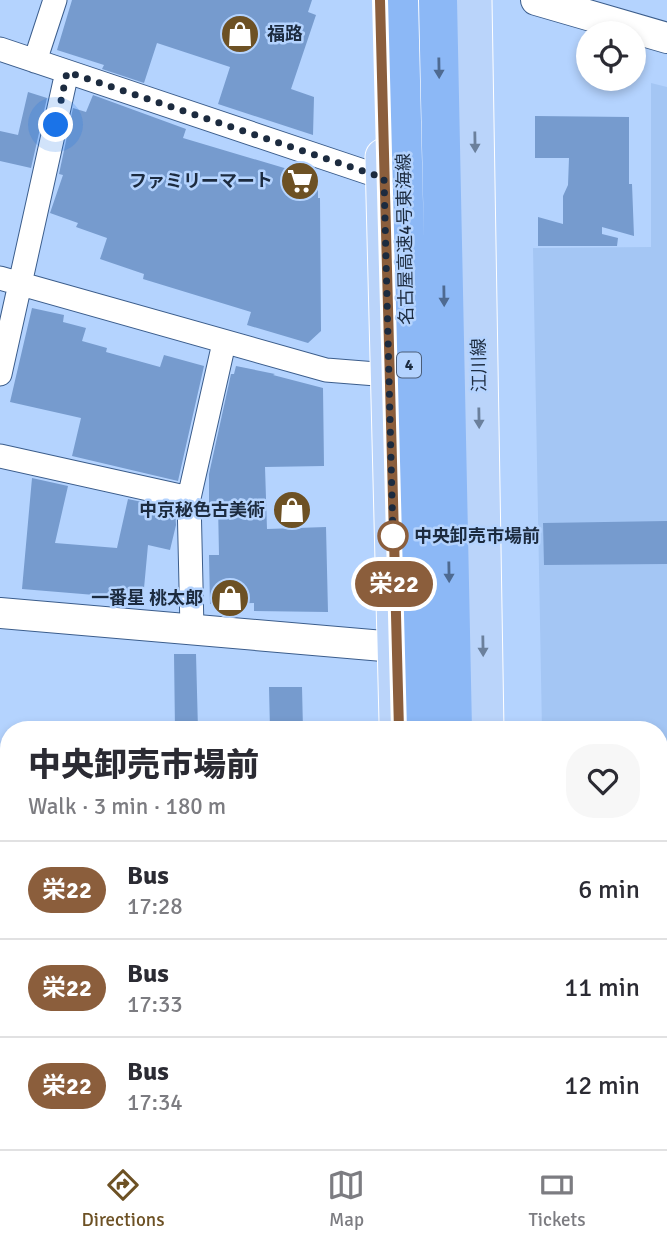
<!DOCTYPE html>
<meta charset="utf-8">
<style>
body{margin:0;font-family:Signika,"Noto Sans JP",sans-serif;background:#f7f7f7;color:#2b2b33;height:100vh;display:flex;flex-direction:column;font-size:26px;white-space:nowrap}
*{box-sizing:border-box;margin:0}
p{font-size:23px;color:#7c7c81}
.icon{flex:none;width:38px;height:38px;fill:none;stroke:currentColor;stroke-width:2;stroke-linecap:round;stroke-linejoin:round}
.map{position:relative;flex:1;overflow:hidden}
.sheet{position:absolute;left:0px;top:721px;width:668px;height:429px;display:flex;flex-direction:column;background:#fff;border-radius:28px 28px 0 0;box-shadow:0 4px 10px #0003}
.sheet>*{flex:none}
.badge{padding:0 14px;border-radius:23px;font-size:24px;line-height:46px}
.fabs{position:absolute;left:576px;top:21px;display:grid;gap:14px}
.fabs a{display:grid;place-items:center;width:70px;height:70px;border-radius:50%;background:#fff;box-shadow:0 4px 10px #0003;font-size:35px}
.you{position:absolute;width:35px;height:35px;margin:-18px;border:5px solid #fff;border-radius:50%;background:#1a73e8;box-shadow:0 0 0 10px #1a73e833}
.map>.badge{position:absolute;translate:-50% -50%;box-shadow:0 0 0 4px #fff}
.round{display:grid;place-items:center;flex:none;width:74px;height:74px;border-radius:28px;background:#f7f7f7}
.overview{display:flex;align-items:center;justify-content:space-between;height:119px;padding:0 28px}
h1{font-size:33px;font-weight:800;line-height:52px}
ul{padding:0;list-style:none}
li{display:flex;align-items:center;gap:21px;height:98px;padding:0 28px;border-top:2px solid #e1e1e2}
li div{flex:1}
li b{display:block;font-size:26px}
li em{font-style:normal}
li .badge{min-width:77px;font-weight:700;text-align:center}
.tab-bar{display:flex;justify-content:space-around;align-items:center;height:98px;border-top:2px solid #e1e1e2;background:#fff;font-size:19px;color:#7c7c81}
.tab-bar a{display:grid;justify-items:center;gap:4px}
.tab-bar .selected{color:#6d5124}
.map>svg:first-child{display:block}
.built{fill:#a4c6f4}
.building{fill:#769bce}
.lines{fill:none;stroke-linecap:round;stroke-linejoin:round}
.minor-casing{stroke:#3b5d8c;stroke-width:25}
.tertiary-casing{stroke:#3b5d8c;stroke-width:32}
.primary-casing{stroke:#fff;stroke-width:39}
.motorway-casing{stroke:#fff;stroke-width:41}
.minor{stroke:#fff;stroke-width:23}
.tertiary{stroke:#fff;stroke-width:30}
.primary{stroke:#bad4fa;stroke-width:37}
.motorway{stroke:#8cb8f6;stroke-width:38}
.oneway{fill:#4e6a91}
.oneway2{fill:#6b809c}
.line-casing{stroke:#fff;stroke-width:16}
.line{stroke:#8b5e3c;stroke-width:10}
.walk{stroke:#1c2b3f;stroke-width:7;stroke-dasharray:0 12.6}
.stop-dot{fill:#fff;stroke:#8b5e3c;stroke-width:3.5}
.labels{text-anchor:middle;dominant-baseline:central;stroke-width:5;stroke-linejoin:round;paint-order:stroke}
.shield{fill:#b4d3fe;stroke:#4a5d78;stroke-width:2}
.shield-label{font-size:16px;font-weight:bold;fill:#1c2b3f}
.poi-label{font-size:18px;font-weight:bold;fill:#1c2b3f;stroke:#b4d3fe;text-anchor:end}
.street-label{font-size:18px;fill:#1c2b3f;stroke:#b4d3fe}
.stop-label{font-size:18px;font-weight:bold;fill:#1c2b3f;stroke:#b4d3fe;text-anchor:start}
</style>
<div class="map">
<svg width="667" height="1149" viewBox="0 0 667 1149">
<rect width="100%" height="100%" fill="#b4d3fe"/>
<path class="built" d="M651 83 667 87V1149H549V1141H660V730H542L533 248 651 247Z"/>
<path class="building" d="M72 0H312L308 12 316 15 291 89 314 97 313 135 218 104 230 67 157 43 144 83 102 69 104 65 57 50Z
M28 92 47 98 31 168 0 161V131L18 135Z
M93 95 186 129 183 138 318 178V198H320L321 331 308 343 247 325 251 312 143 279 144 274 100 259 107 238 76 227 78 223 50 213 63 175 59 174 73 108 86 112Z
M535 116 629 117V184H632L634 236 602 227V234L618 238 617 246H538V217L563 224V196L568 185 569 158H535Z
M32 308 64 315 63 322 86 328 82 341 107 348 106 352 160 367 164 355 204 366 178 481 72 456 81 418 10 402Z
M236 366 275 374 273 375 323 388 324 466 265 467 267 529 326 527 328 612 254 611V603L210 604 209 555H219L218 504H209V474L231 374H234Z
M32 478 68 486 55 543 117 548 128 499 175 509 176 525 170 550 148 545 143 599 22 589Z
M667 521V564L544 565 543 523Z
M174 654H196L198 730H175Z
M269 687H302L303 730H270Z"/>
<g class="lines">
<defs>
<path id="minor" d="M0 49 384 178
M35 61 55 0
M0 278 326 370 389 375
M0 374 67 72
M0 456 189 498
M192 629 189 498 224 343
M0 1106 9 1113
M43 1141 53 1149"/>
<path id="tertiary" d="M536 0 667 38
M0 613 395 647"/>
<path id="primary" d="M473 0 485 730
M384 157 398 722
M491 1141V1149"/>
<path id="motorway" d="M399 0 417 730
M438 0 453 730
M423 1141V1149
M463 1141V1149"/>
</defs>
<use href="#minor" class="minor-casing"/>
<use href="#tertiary" class="tertiary-casing"/>
<use href="#primary" class="primary-casing"/>
<use href="#motorway" class="motorway-casing"/>
<use href="#minor" class="minor"/>
<use href="#tertiary" class="tertiary"/>
<use href="#primary" class="primary"/>
<use href="#motorway" class="motorway"/>
</g>
<defs><path id="oneway-solid" d="M-6-.8H1V-3.2L6.5 0L1 3.2V.8H-6Z" transform="scale(1.75)"/></defs>
<g class="oneway">
<use href="#oneway-solid" transform="translate(439 68) rotate(89)"/>
<use href="#oneway-solid" transform="translate(444 296) rotate(89)"/>
<use href="#oneway-solid" transform="translate(449 572) rotate(89)"/>
</g>
<g class="oneway2">
<use href="#oneway-solid" transform="translate(475 142) rotate(89)"/>
<use href="#oneway-solid" transform="translate(479 418) rotate(89)"/>
<use href="#oneway-solid" transform="translate(483 646) rotate(89)"/>
</g>
<g class="lines">
<defs>
<path id="line" d="M380 0 399 730"/>
</defs>
<use href="#line" class="line-casing"/>
<use href="#line" class="line"/>
<path class="walk" d="M56 125 67 72 384 178 393 538V536"/>
</g>
<defs>
<symbol id="shop-disc" viewBox="-11 -11 22 22"><circle r="9.5" fill="#6d5124" stroke="#b4d3fe"/><path d="M-5-2.5h2.3a2.7 3.5 0 0 1 5.4 0H5L5.5 6h-11ZM-1.5-2.5h3a1.5 2.3 0 0 0-3 0Z" fill="#fff"/></symbol>
<symbol id="supermarket-disc" viewBox="-11 -11 22 22"><circle r="9.5" fill="#6d5124" stroke="#b4d3fe"/><path d="M-6-5.5h2.5l.6 2H6L4.5 2H-2.5L-4.4-4H-6ZM-1.5 3.2a1.3 1.3 0 1 0 .1 0ZM3 3.2a1.3 1.3 0 1 0 .1 0Z" fill="#fff"/></symbol>
</defs>
<g fill-rule="evenodd">
<use href="#shop-disc" x="218" y="12" width="44" height="44"/>
<use href="#supermarket-disc" x="278" y="159" width="44" height="44"/>
<use href="#shop-disc" x="270" y="488" width="44" height="44"/>
<use href="#shop-disc" x="208" y="576" width="44" height="44"/>
</g>
<circle class="stop-dot" cx="393" cy="536" r="14"/>
<g class="labels">
<rect class="shield" x="397" y="352.5" width="24" height="25" rx="5"/>
<g class="shield-label">
<text x="409" y="365">4</text>
</g>
<g class="poi-label">
<text x="267" y="34" text-anchor="start">福路</text>
<text x="273" y="181">ファミリーマート</text>
<text x="265" y="510">中京秘色古美術</text>
<text x="203" y="598">一番星 桃太郎</text>
</g>
<g class="street-label">
<text transform="translate(405 239) rotate(-91)">名古屋高速4号東海線</text>
<text transform="translate(479 365) rotate(-91)">江川線</text>
</g>
<g class="stop-label">
<text x="414" y="536">中央卸売市場前</text>
</g>
</g>
</svg>
<div class="fabs">
<a><svg class="icon" aria-label="locate" viewBox="0 0 24 24"><circle cx="12" cy="12" r="6"/><path d="M12 2v4M12 18v4M2 12h4M18 12h4"/></svg></a>
</div>
<div class="you" style="left:56px;top:125px"></div>
<b class="badge" style="left:394px;top:584px;background:#8b5e3c;color:#fff">栄22</b>
<section class="sheet">
<div class="overview"><div><h1>中央卸売市場前</h1><p>Walk · 3 min · 180 m</p></div><a class="round"><svg class="icon" aria-label="heart" viewBox="0 0 24 24"><path d="M12 20l-8-8c-3-5 5-10 8-4 3-6 11-1 8 4z"/></svg></a></div>
<ul>
<li><span class="badge" style="background:#8b5e3c;color:#fff">栄22</span><div><b>Bus</b><p>17:28</p></div><em>6 min</em></li>
<li><span class="badge" style="background:#8b5e3c;color:#fff">栄22</span><div><b>Bus</b><p>17:33</p></div><em>11 min</em></li>
<li><span class="badge" style="background:#8b5e3c;color:#fff">栄22</span><div><b>Bus</b><p>17:34</p></div><em>12 min</em></li>
</ul>
</section>
</div>
<nav class="tab-bar">
<a class="selected"><svg class="icon" aria-label="directions" viewBox="0 0 24 24"><path d="M12 3l9 9-9 9-9-9zM9 14v-3h6M13 9l2 2-2 2"/></svg>Directions</a>
<a><svg class="icon" aria-label="map" viewBox="0 0 24 24"><path d="M3 6l6-2 6 2 6-2v14l-6 2-6-2-6 2zM9 4v14M15 6v14"/></svg>Map</a>
<a><svg class="icon" aria-label="tickets" viewBox="0 0 24 24"><path d="M3 7h18v10H3zM15 7v10"/></svg>Tickets</a>
</nav>
